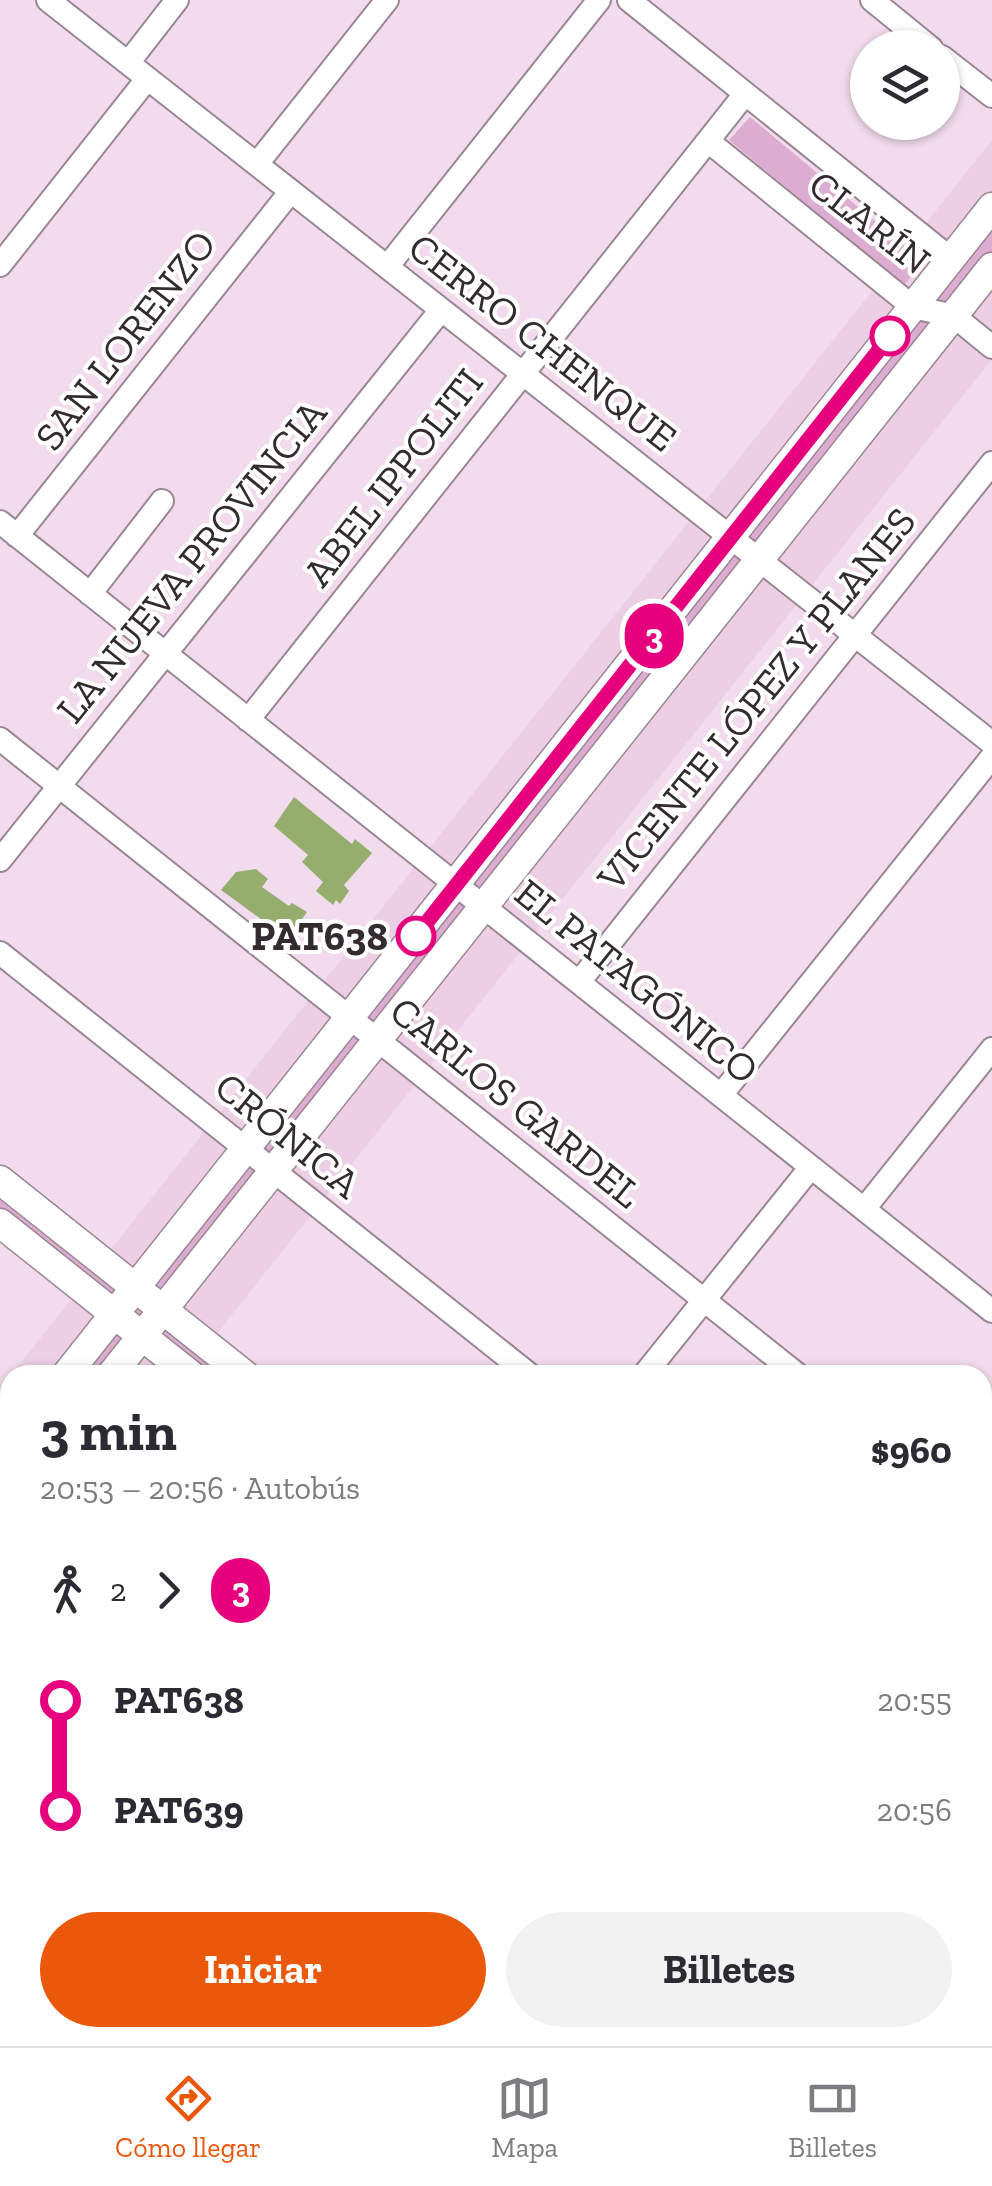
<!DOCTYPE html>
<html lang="es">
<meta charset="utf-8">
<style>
body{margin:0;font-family:"Zilla Slab",serif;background:#f2f2f3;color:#2b2b33;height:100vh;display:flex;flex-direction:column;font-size:38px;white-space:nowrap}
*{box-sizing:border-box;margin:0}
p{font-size:32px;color:#7c7c81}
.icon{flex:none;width:55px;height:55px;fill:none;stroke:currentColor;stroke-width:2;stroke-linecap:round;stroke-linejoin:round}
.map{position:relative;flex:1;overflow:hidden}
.drawer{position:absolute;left:0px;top:1365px;width:992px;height:682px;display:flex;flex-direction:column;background:#fff;border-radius:30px 30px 0 0;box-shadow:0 2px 8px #0004}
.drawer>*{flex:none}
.badge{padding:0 20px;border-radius:32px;font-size:35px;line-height:65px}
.buttons{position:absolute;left:850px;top:30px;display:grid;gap:20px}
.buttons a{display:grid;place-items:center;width:110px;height:110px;border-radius:50%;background:#fff;box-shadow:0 2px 8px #0004;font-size:50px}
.map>.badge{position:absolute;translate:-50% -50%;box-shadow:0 0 0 5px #fff}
.legs{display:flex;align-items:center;gap:15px;height:110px;padding:0 40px;font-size:32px}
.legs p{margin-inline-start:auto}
.head{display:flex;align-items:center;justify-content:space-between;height:170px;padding:0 40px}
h1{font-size:55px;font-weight:700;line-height:75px}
.action{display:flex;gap:20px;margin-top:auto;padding:20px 40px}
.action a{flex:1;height:115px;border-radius:60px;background:#ea580c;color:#fff;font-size:40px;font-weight:700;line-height:115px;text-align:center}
.action a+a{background:#f2f2f3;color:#2b2b33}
ul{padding:0 40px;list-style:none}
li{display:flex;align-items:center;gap:35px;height:110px;font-size:38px}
li i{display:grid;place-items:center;width:15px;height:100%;margin:0 12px;background:currentColor}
li i::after{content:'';width:25px;height:25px;margin:-12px;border:8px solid;border-radius:50%;background:#fff}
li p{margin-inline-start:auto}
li:first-child i{background:linear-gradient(#0000 50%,currentColor 0)}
li:last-child i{background:linear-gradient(currentColor 50%,#0000 0)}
.tabs{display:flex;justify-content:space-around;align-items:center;height:140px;border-top:2px solid #e1e1e2;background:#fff;font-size:28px;color:#7c7c81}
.tabs a{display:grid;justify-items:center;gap:5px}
.tabs .selected{color:#ea580c}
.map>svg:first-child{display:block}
.built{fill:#edcfe5}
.green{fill:#ddadd1}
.building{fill:#95ae6d}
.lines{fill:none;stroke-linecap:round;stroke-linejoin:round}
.minor-casing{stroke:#9b8696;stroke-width:26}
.major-casing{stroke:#9b8696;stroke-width:31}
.minor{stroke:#fff;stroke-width:22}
.major{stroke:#fff;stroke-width:28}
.line-1-casing{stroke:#fff;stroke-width:22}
.line-1{stroke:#e6007e;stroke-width:15}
.stop-1-dot{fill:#fff;stroke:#e6007e;stroke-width:5}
.labels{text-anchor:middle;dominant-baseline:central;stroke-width:8;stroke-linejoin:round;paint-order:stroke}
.street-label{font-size:40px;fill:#342b31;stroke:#fff}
.stop-label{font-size:40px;font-weight:bold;fill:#342b31;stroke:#fff;text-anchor:end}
</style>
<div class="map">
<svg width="992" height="2046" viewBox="0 0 992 2046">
<rect width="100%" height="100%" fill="#f2dbec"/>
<path class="built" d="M992 140V359L184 1375H11Z
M10 1376V1594L0 1607V1389Z"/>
<path class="green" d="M750 117 922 260 904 286 729 140Z
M992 207V267L162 1308 245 1375H191L141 1336 111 1375H66L114 1314 0 1223V1180L135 1287Z"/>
<path class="building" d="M294 797 352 844 355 839 372 853 344 885 349 891 340 904 336 900 333 905 316 891 323 882 302 862 308 855 274 826Z
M256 869 268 879 262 887 289 906 292 903 307 912 302 919 309 923 294 943 221 890 236 872Z"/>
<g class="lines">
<defs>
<path id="minor" d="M48 0 992 743
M629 0 951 259
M872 0 931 48
M942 57 992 96
M128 63 177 0
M708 141 913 307 954 316 992 347
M257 164 387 0
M0 265 147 79
M387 267 599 0
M0 522 992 1311
M17 536 291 191
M90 594 162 501
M248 720 745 94
M0 739 798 1375
M0 860 441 310
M0 953 530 1375
M579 982 992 463
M721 1095 992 757
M864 1209 992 1049
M644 1375 811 1167
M982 1522 992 1529
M982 1634 992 1622
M0 1723 10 1731
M982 1736 992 1743
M0 1972 10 1980
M82 2038 93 2046
M396 2038 406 2046
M720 2038 730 2046
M109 2046 116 2038
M654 2046 661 2038"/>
<path id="major" d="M0 1180 245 1375
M0 1223 191 1375
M66 1375 992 207
M111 1375 992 267
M0 1458 10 1446
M0 1518 10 1505
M982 1963 992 1970
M982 2003 992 2010"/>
</defs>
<use href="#minor" class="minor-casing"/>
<use href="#major" class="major-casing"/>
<use href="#minor" class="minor"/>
<use href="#major" class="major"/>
</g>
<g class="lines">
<defs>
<path id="line-1" d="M416 936 890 336"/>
</defs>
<use href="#line-1" class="line-1-casing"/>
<use href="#line-1" class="line-1"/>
</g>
<g class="stop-1-dot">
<circle cx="890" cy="336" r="18"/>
<circle cx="416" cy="936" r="18"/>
</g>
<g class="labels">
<g class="street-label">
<text transform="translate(870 222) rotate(38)">CLARÍN</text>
<text transform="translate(125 340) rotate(-52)">SAN LORENZO</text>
<text transform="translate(543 342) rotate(38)">CERRO CHENQUE</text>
<text transform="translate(393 477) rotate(-52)">ABEL IPPOLITI</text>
<text transform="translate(191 561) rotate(-51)">LA NUEVA PROVINCIA</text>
<text transform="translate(756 699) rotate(-51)">VICENTE LÓPEZ Y PLANES</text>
<text transform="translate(637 981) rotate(39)">EL PATAGÓNICO</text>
<text transform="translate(516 1102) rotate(39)">CARLOS GARDEL</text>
<text transform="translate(288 1135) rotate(39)">CRÓNICA</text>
</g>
<g class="stop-label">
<text x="388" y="936">PAT638</text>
</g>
</g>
</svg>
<div class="buttons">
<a><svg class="icon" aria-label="layers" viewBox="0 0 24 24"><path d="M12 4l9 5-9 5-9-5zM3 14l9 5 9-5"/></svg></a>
</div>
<b class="badge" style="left:654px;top:636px;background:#e6007e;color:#fff">3</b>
<section class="drawer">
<div class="head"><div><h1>3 min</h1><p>20:53 – 20:56 · Autobús</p></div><b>$960</b></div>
<div class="legs"><svg class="icon" aria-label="walk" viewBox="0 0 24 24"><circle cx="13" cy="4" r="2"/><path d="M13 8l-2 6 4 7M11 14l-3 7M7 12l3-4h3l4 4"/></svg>2<svg class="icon" aria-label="forward" viewBox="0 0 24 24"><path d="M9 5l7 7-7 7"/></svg><b class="badge" style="background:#e6007e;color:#fff">3</b></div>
<ul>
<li><i style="color:#e6007e"></i><b>PAT638</b><p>20:55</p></li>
<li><i style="color:#e6007e"></i><b>PAT639</b><p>20:56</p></li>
</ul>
<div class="action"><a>Iniciar</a><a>Billetes</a></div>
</section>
</div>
<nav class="tabs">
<a class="selected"><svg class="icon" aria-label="directions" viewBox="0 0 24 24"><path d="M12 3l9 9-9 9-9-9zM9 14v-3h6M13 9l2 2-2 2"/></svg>Cómo llegar</a>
<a><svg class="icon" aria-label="map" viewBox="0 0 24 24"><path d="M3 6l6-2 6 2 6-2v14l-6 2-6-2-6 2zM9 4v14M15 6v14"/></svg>Mapa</a>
<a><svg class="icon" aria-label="tickets" viewBox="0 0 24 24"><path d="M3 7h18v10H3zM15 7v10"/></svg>Billetes</a>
</nav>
